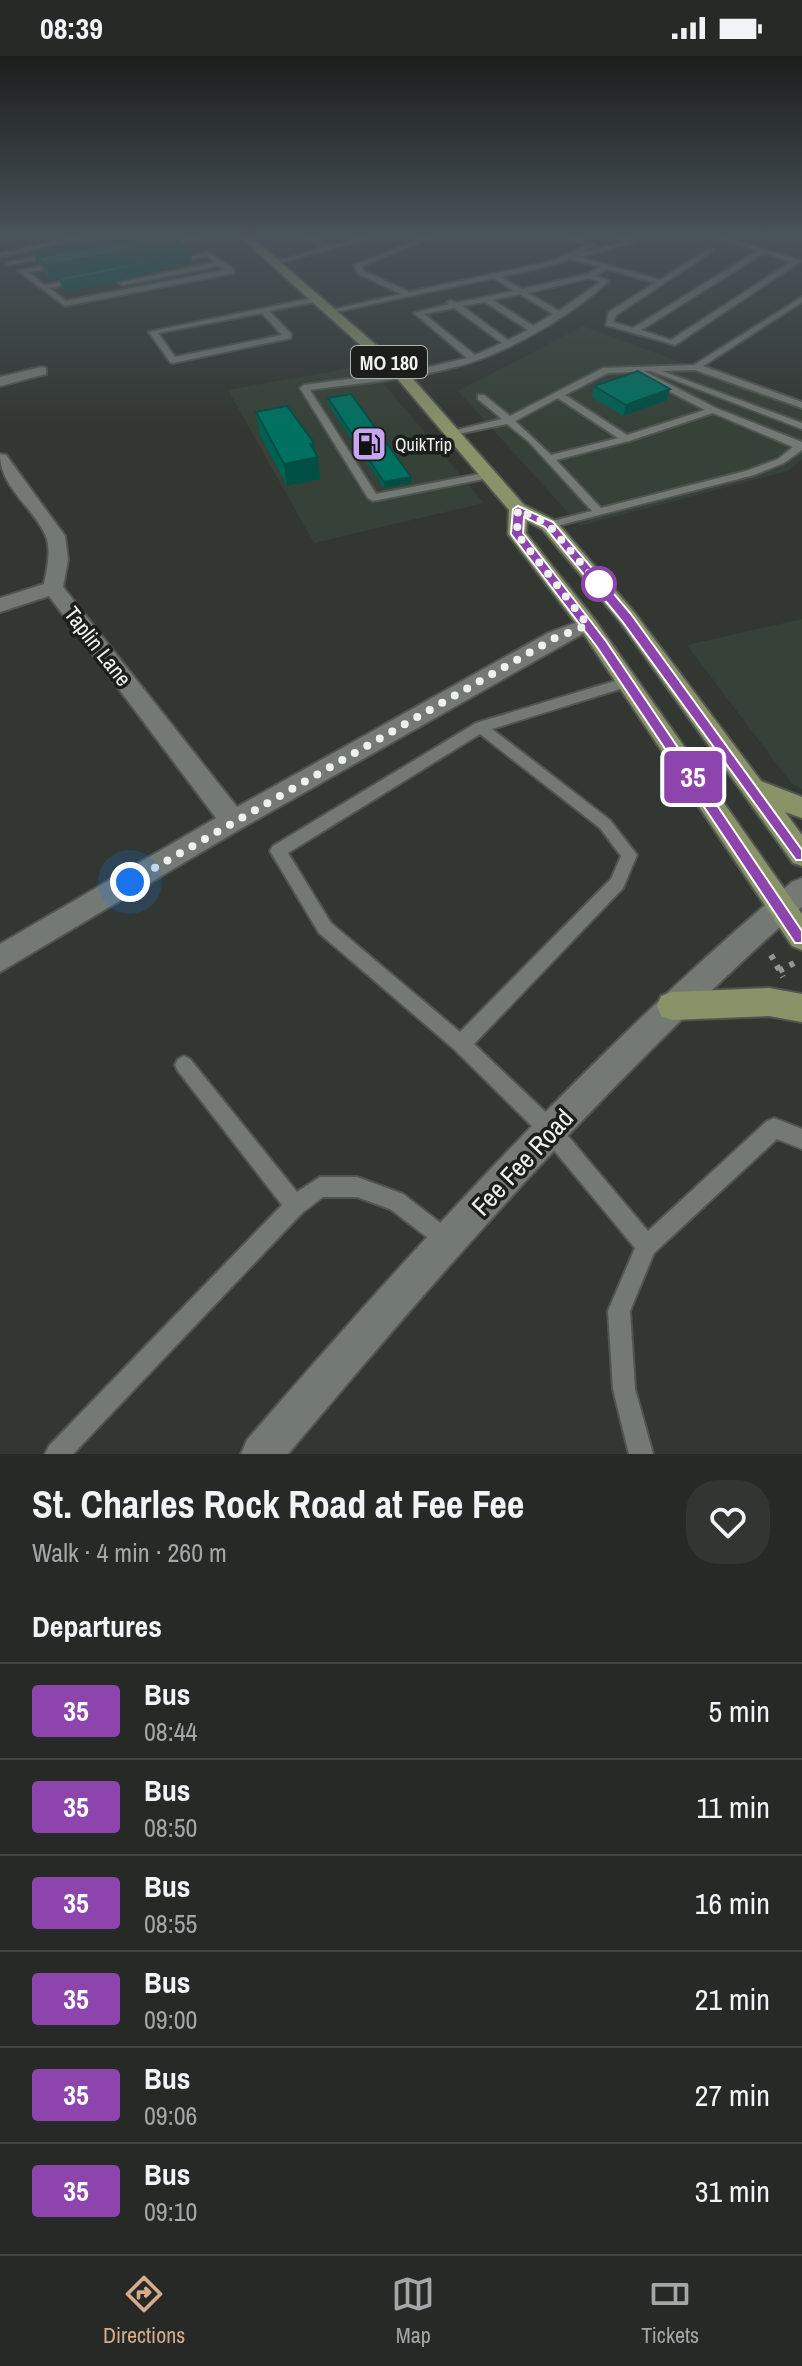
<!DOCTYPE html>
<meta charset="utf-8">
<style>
body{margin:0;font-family:"Archivo Narrow",sans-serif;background:#323532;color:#f1f3f6;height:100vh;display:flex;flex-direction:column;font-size:30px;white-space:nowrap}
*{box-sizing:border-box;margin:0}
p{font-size:26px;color:#a4a6a7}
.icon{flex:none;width:44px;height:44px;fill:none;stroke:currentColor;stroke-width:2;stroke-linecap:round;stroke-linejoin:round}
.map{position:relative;height:1398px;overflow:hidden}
.sheet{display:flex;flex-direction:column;background:#262926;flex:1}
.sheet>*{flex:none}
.badge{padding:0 16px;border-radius:6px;font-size:28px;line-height:52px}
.you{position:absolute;width:40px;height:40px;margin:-20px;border:6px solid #fff;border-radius:50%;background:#1a73e8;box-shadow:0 0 0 12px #1a73e833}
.map>.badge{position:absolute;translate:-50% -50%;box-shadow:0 0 0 4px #fff}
h2{padding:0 32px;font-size:30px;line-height:72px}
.round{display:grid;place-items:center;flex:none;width:84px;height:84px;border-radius:32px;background:#323532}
.headline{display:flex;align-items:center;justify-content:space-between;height:136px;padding:0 32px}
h1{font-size:38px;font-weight:700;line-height:60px}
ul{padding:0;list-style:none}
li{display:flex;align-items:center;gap:24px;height:96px;padding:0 32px;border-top:2px solid #424543}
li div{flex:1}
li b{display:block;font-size:30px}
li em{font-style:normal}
li .badge{min-width:88px;font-weight:700;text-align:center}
.status{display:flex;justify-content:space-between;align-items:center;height:56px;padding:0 40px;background:#262926;direction:ltr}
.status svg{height:22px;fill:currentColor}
.tab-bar{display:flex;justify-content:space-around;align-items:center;height:112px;border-top:2px solid #424543;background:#262926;font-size:22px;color:#a4a6a7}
.tab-bar a{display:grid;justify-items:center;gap:4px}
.tab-bar .on{color:#d6ab8b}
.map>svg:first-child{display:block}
.built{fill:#364137}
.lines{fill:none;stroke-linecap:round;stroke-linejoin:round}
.service-casing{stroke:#505551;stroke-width:4}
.minor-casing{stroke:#505551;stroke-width:4}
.tertiary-casing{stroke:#505551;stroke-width:4}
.primary-casing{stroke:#505551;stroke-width:4}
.path{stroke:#939793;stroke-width:6;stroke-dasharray:5 7;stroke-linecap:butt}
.service{fill:#737973;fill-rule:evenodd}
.minor{fill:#737973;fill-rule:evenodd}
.tertiary{fill:#737973;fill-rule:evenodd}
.primary{fill:#8a9268;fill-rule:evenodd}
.wall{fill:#006153}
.shaded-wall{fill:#004f44}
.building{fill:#007161;stroke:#004f44;stroke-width:2}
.line{fill:#8e44ad;stroke:#fff;stroke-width:2}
.walk{stroke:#eef2ee;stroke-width:8;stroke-dasharray:0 14.4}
.stop-dot{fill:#fff;stroke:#8e44ad;stroke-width:4}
.labels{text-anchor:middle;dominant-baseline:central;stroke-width:7;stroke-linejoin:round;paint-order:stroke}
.far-poi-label{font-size:18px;fill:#eef2ee;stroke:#1b1e1b;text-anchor:start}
.shield{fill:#1b1e1b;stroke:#afb2af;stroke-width:2}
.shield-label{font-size:20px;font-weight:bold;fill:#eef2ee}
.street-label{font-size:22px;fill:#eef2ee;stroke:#1b1e1b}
.near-street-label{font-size:26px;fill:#eef2ee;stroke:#1b1e1b}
</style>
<div class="status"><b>08:39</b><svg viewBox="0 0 49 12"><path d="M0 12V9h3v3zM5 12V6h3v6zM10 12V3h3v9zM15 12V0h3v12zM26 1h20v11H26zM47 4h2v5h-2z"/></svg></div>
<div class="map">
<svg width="802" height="1398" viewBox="0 0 802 1398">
<rect width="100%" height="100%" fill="#323732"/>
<path class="built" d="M583 270 802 351V404L788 415 580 470 458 335Z
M368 309 484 447 314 487 228 334Z
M802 563V733L791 727 687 589Z"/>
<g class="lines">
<defs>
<path id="service" d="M92 178H102L0 201V197Z
M210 178H222L162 190 159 188Z
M299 178H306L331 190 377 178H386L274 208V206L324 192Z
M434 178H442L362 210 364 215 409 236 553 205 586 189 558 178H566L595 189 582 197 625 186 612 178H619L634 186 581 201 578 199 575 200 660 224 709 193H713V195L616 259 613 266 633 272 757 195 706 178H714L801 205 675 289 606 269 609 256 655 227 607 213 596 220 609 225C569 261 507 298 455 311 407 324 358 327 310 334L376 438 489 416 494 419 489 422 373 445 368 442 300 332 304 329 416 314 467 302 414 257 449 248 447 246 451 244 457 247 514 235 494 222 331 257 327 255 401 238 358 218 354 209ZM764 197 791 206 671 284 641 274ZM570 203 600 211 588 218 522 233 501 221 557 208ZM590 222 600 226 559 255 528 237ZM520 238 553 258 533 270 493 244ZM485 246 528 274 508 284 462 250ZM454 252 502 287 475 299 424 258Z
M208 196 234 213V217L65 250 18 215 62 206V210L28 216 44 229 81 222V226L49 232 66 245 225 214 219 210 123 229 119 227 215 206 207 200 173 207 169 205Z
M53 197 55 200 10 209 6 207Z
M318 241H321V245L269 255 291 278V282L173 307 170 306 149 276ZM262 257 282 279 175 301 158 277Z
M802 241V246L703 310 802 346V352L695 314 662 315 802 367V373L651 315H644L716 352 802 386V394L784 407 754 419 549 472 545 471V467L592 455 529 386 507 368 453 379 448 376 502 363 478 343V339H484L510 360 603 312 694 309ZM632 316 705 354 627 379 565 339 608 317ZM558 342 618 382 551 399 515 365ZM713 357 793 391 778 403 746 415 601 452 556 404 629 385Z
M628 621 634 626 633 629 492 673 610 764 637 799 623 832 474 988 557 1067 648 1175 767 1065 774 1062 802 1073V1093L777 1083 654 1197 630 1255 635 1333 653 1398H629L613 1333 608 1255 635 1192 543 1081 455 994 319 877 270 795 273 790 476 667ZM480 678 600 772 621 800 611 823 460 976 331 867 288 797Z
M184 1000 190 1003 297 1136 320 1121H357L403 1138 455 1178 458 1185 455 1192 448 1195 441 1192 390 1153 357 1141H323L302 1157 73 1398H45L49 1390 282 1149 178 1015 175 1009 178 1003Z"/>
<path id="minor" d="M41 311 46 312V318L0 330V321Z
M0 398 6 399 65 480 68 504 63 531 237 751 548 577 588 562 598 569 242 772 0 916V888L216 762 49 540 0 556V542L44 528C47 513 52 493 45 478 32 450 0 431 0 398Z"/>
<path id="tertiary" d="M802 822V851C614 1018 449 1206 288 1398H241L247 1384C418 1186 592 995 792 826Z"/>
<path id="primary" d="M237 178H248L406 315 524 449 556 465 634 556 761 725 802 741V762L785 756 802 779V810L793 807 620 566 542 473 527 465 526 477 595 564 802 858V894L792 890 581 574 508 478 509 454 396 321Z
M769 932 802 938V966L769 960 672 964 661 960 657 950 661 940 672 936Z"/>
</defs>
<use href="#service" class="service-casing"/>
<use href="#minor" class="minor-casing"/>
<use href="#tertiary" class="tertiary-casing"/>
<use href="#primary" class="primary-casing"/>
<path class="path" d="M771 899 783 921
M779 915 798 905"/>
<use href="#service" class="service"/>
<use href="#minor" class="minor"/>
<use href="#tertiary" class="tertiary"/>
<use href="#primary" class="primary"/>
</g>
<path class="wall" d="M181 183 184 197 192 206 116 226 65 236 62 232 59 223 50 225 44 216 41 206 37 207 34 196Z
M594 330 667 344 623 360 592 341Z
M328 342 411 421V427L384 432 328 348Z
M256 356 314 394 318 401 320 423 287 430 259 377Z"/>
<path class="shaded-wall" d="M142 178H167L39 201 41 206 37 207 34 196Z
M181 183 184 198 191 196 192 206 116 226 65 236 62 225 178 199 50 225 46 210Z
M670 333 667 344 623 360 626 349Z
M314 387 315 402 318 401 320 423 287 430 284 408 310 388Z
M411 421V427L384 432V426Z"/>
<path class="building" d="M132 178H142L34 196Z
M163 178H175L181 183 46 210 39 201Z
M191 196 114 215 62 225 59 222Z
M638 315 670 333 626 349 594 330Z
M351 338 411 421 384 426 328 342Z
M287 350 314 387 310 388 318 401 284 408 256 356Z"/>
<linearGradient id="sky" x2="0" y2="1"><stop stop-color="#1c1e1c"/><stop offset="0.48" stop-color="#49535a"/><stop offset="1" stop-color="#49535a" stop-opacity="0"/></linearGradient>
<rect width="802" height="373" fill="url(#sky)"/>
<path class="line" d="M518 450 553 466 631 558 802 794V804H796L622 565 545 471 524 461 523 477 606 585 802 875V887H795L597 591 511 478 513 453Z"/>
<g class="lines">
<path class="walk" d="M130 826 555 582 588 569 517 478 518 453 549 469 607 538 599 528"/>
</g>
<defs>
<symbol id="fuel-square" viewBox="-11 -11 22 22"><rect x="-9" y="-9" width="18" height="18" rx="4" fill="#c7a6f0" stroke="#1b1e1b"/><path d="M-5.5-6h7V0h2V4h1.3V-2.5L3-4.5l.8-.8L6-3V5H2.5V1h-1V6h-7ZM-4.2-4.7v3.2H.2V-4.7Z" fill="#111"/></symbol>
</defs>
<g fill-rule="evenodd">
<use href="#fuel-square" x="349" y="368" width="40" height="40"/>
</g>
<circle class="stop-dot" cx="599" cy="528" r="16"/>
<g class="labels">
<g class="far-poi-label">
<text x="395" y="388">QuikTrip</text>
</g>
<rect class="shield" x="351" y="290" width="76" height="32" rx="6"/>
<g class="shield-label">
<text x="389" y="306">MO 180</text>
</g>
<g class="street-label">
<text transform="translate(98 590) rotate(52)">Taplin Lane</text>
</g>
<g class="near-street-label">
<text transform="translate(522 1106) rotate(-47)">Fee Fee Road</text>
</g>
</g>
</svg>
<div class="you" style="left:130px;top:826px"></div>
<b class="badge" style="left:693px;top:721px;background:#8e44ad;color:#fff">35</b>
</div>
<section class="sheet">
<div class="headline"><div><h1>St. Charles Rock Road at Fee Fee</h1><p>Walk · 4 min · 260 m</p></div><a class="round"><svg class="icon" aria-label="heart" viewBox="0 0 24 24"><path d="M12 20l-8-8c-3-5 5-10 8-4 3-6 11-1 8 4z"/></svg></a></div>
<h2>Departures</h2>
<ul>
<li><span class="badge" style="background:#8e44ad;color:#fff">35</span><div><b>Bus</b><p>08:44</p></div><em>5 min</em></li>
<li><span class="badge" style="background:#8e44ad;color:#fff">35</span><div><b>Bus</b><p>08:50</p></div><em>11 min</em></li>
<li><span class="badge" style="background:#8e44ad;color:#fff">35</span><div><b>Bus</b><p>08:55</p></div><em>16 min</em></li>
<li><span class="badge" style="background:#8e44ad;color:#fff">35</span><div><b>Bus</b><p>09:00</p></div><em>21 min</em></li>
<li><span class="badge" style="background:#8e44ad;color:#fff">35</span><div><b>Bus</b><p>09:06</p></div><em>27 min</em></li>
<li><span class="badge" style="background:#8e44ad;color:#fff">35</span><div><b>Bus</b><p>09:10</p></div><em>31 min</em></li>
</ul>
</section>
<nav class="tab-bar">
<a class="on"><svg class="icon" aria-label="directions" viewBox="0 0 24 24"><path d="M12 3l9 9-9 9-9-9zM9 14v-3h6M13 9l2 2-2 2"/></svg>Directions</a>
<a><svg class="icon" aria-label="map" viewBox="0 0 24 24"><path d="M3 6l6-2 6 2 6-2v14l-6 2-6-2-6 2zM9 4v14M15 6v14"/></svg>Map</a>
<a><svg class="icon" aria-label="tickets" viewBox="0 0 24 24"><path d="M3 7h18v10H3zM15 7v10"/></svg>Tickets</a>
</nav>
